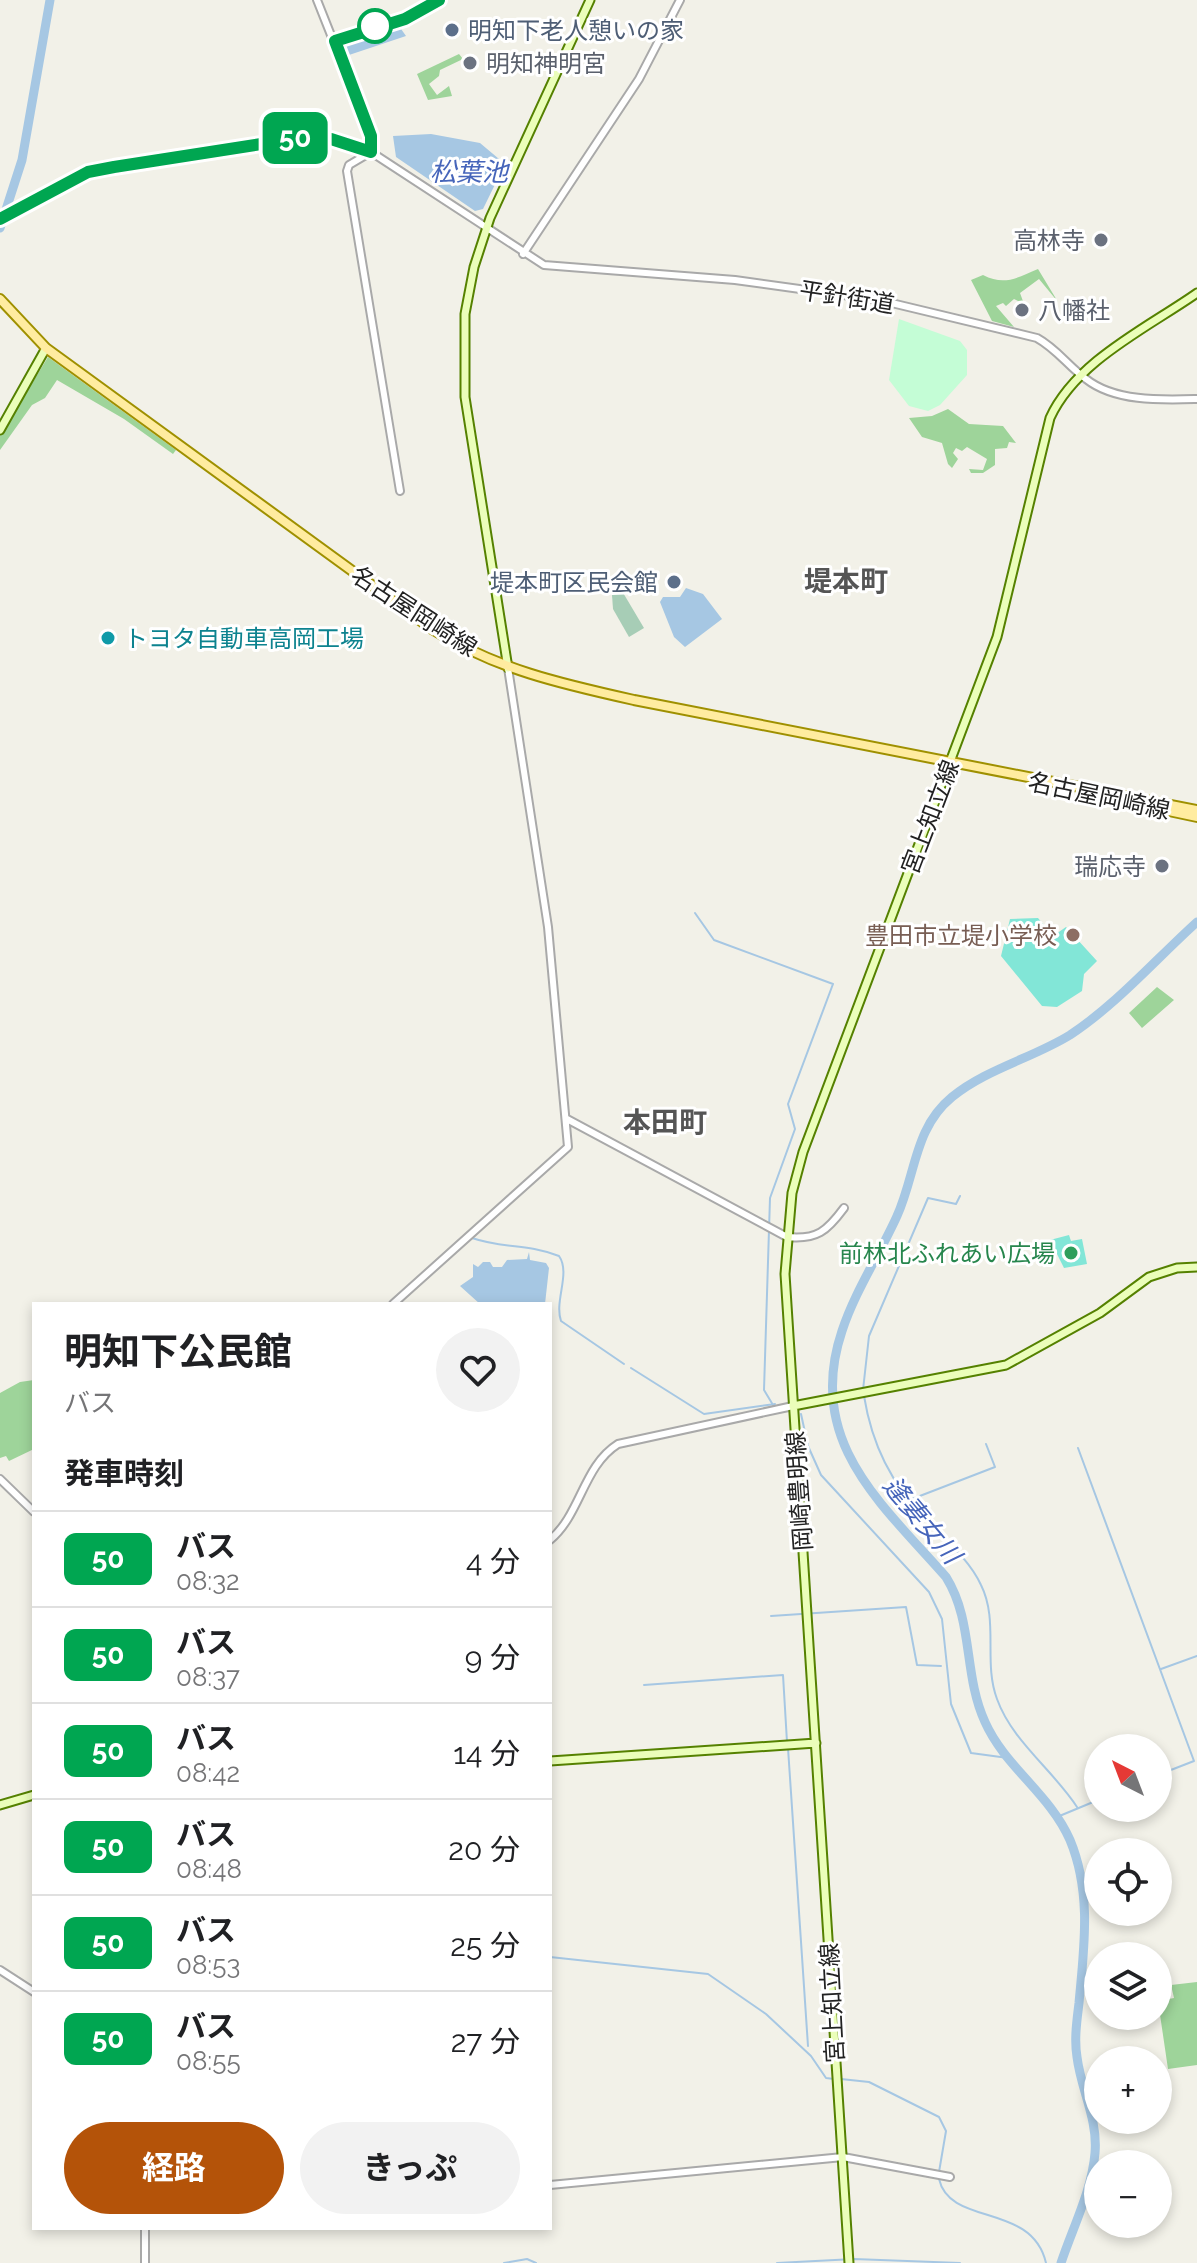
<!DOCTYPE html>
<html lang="ja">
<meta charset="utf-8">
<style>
body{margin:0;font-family:Raleway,"Noto Sans JP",sans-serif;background:#f2f2f2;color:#202124;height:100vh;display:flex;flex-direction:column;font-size:30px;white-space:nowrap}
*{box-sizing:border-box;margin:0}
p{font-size:26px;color:#757577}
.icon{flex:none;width:44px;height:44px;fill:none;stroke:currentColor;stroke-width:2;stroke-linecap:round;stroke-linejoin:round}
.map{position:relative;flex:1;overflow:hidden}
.sheet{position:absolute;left:32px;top:1302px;width:520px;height:928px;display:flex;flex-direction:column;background:#fff;border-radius:0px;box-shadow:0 4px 12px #0003}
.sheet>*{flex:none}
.badge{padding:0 16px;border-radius:12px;font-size:28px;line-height:52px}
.needle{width:52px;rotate:318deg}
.controls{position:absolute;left:1084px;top:1734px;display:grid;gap:16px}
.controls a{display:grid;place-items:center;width:88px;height:88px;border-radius:50%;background:#fff;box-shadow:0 4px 12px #0003;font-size:40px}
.map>.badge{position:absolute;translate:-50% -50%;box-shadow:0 0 0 4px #fff}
h2{padding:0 32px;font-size:30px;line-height:72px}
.round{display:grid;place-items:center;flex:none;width:84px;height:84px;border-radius:42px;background:#f2f2f2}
.overview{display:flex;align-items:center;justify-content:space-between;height:136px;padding:0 32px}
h1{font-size:38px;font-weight:700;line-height:60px}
.button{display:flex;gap:16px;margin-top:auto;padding:16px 32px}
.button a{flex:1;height:92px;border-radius:48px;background:#b45309;color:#fff;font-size:32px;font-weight:700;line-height:92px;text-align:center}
.button a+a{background:#f2f2f2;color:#202124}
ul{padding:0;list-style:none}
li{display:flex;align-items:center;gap:24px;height:96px;padding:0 32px;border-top:2px solid #e0e0e0}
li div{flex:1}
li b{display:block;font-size:30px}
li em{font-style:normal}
li .badge{min-width:88px;font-weight:700;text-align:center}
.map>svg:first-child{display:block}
.forest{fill:#9ed49a}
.cemetery{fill:#a7cdb6}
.park{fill:#c4fdd6}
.pitch{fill:#82e6d7}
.water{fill:#a6c7e3}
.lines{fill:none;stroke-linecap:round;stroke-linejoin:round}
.stream{stroke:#a6c7e3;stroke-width:2}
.river{stroke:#a6c7e3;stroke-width:9}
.tertiary-casing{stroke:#a9a9a9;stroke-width:10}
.secondary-casing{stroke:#558100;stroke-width:11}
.primary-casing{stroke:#9f9000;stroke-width:12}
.tertiary{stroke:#fff;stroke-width:6}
.secondary{stroke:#ebfeba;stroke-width:7}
.primary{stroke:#ffeca0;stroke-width:8}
.line-casing{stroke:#fff;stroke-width:18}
.line{stroke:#00a651;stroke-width:12}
.stop-dot{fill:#fff;stroke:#00a651;stroke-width:4}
.service-dot{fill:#5c6f8a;stroke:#fff;stroke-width:3}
.worship-dot{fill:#6b7280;stroke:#fff;stroke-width:3}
.culture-dot{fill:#0f9aa8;stroke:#fff;stroke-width:3}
.education-dot{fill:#8d6e63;stroke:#fff;stroke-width:3}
.leisure-dot{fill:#2e9e5b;stroke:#fff;stroke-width:3}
.labels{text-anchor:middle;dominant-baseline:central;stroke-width:6;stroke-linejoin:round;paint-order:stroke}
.service-label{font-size:24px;fill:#4e5e75;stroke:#fff;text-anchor:start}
.worship-label{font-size:24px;fill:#5b616d;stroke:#fff;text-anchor:start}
.street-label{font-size:24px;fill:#222;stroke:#fff}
.culture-label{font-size:24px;fill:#0d838f;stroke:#fff;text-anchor:start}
.education-label{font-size:24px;fill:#785e54;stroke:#fff;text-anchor:end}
.leisure-label{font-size:24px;fill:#27864d;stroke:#fff;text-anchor:end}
.water-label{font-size:26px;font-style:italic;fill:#4665ba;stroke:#fff}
.quarter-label{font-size:28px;font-weight:bold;fill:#555;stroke:#fff}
</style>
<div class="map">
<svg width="1197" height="2263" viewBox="0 0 1197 2263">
<rect width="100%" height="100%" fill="#f2f1e8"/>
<path class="forest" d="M459 54 463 59 440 70 439 76 429 84 437 95 449 86 452 96 428 100 417 74Z
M1038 269 1058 302 1039 279 1020 293 1024 304 1014 299 1006 306 1003 303 996 306 1014 327 992 321 971 280 983 275C1004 286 1017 278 1038 269Z
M48 357 176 450 173 454 124 419 57 380 45 398 32 405 0 450V436Z
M948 409 969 424 1003 426 1016 443 1009 442 1007 448 995 449V465L983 473H971L969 469 983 470 987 459 967 447 962 451 956 448 953 453 958 459 952 468 948 464 942 443 922 437 909 418 932 416Z
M1157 987 1174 1000 1142 1028 1129 1013Z
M34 1380V1449L9 1461 6 1456 0 1458V1393L20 1382Z
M1197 1982V2065L1168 2069 1158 2001 1174 1998 1171 1985Z"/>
<path class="cemetery" d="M622 591 644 628 629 637 613 609 612 595Z"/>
<path class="park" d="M899 319 960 341 967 350V375L940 405 928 411 909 406 889 380Z"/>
<path class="pitch" d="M1038 918 1053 936 1066 927 1097 961 1084 974 1082 991 1057 1007 1042 1006 1001 956 1010 919Z
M1069 1235 1071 1241 1082 1239 1087 1264 1064 1268 1050 1240Z"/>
<path class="water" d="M399 26 406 36 346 56 342 47 371 33Z
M431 134 480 143 505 164 483 209 475 211 396 157 393 136Z
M686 588 703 594 722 619 685 647 674 637 660 602 663 597H680Z
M529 1252 530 1260 546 1263 549 1268 545 1304H480L460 1286 473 1277V1264L478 1267 483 1262H490L493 1267H502L507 1260 527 1259Z"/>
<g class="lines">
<path class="stream" d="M695 913 714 940 833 984 788 1104 795 1129 770 1198 764 1390 773 1405
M472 1238C504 1249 525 1243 559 1256 571 1273 554 1301 561 1321L624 1364
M631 1368 704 1414 775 1404
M863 1390 869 1336 928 1198 956 1204 960 1196
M864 1396C872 1445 891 1483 926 1520 945 1540 969 1559 981 1585 999 1621 983 1662 997 1699 1012 1741 1053 1770 1077 1807
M801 1414 808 1446 821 1475 929 1592 942 1619 951 1704 971 1753 1008 1758
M1078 1448 1194 1761 1158 1775
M912 1499 995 1467 986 1444
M771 1616 906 1607 917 1665 941 1666
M1161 1669 1197 1656
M644 1685 783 1675 787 1742
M788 1748 808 2046
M1057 1817 1098 1800
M550 1957 708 1974 766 2014 811 2056 826 2078 834 2079
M841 2079 869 2082 939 2117 946 2131 939 2172
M939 2179C950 2227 1032 2202 1046 2263
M504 2263 527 2259 536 2263
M777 2263 854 2259 960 2263"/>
<path class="river" d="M0 228 22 160 50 0
M1061 2263C1073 2227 1092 2190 1095 2153 1098 2119 1081 2090 1077 2057 1074 2039 1077 2020 1079 2003 1084 1948 1092 1893 1070 1840 1050 1794 1005 1767 985 1722 963 1674 974 1622 946 1577 881 1503 805 1441 842 1331 855 1291 880 1254 897 1216 916 1174 914 1128 952 1097 986 1069 1033 1058 1070 1035 1117 1004 1155 960 1197 922"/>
<defs>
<path id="tertiary" d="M317 0 371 136V152L349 165 347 171 400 491
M335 41 405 19 439 0
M0 219 88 172 268 141 306 137 331 139 371 152 544 265 735 280 879 300 1037 338C1057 349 1068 366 1086 379 1115 402 1162 400 1197 399
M523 254 639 79 680 0
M567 1119 787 1237C817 1240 827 1231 844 1208
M393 1304 568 1147 548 927 508 668
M0 1479 34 1512
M550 1540C581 1514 583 1466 618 1444L793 1406
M0 1970 34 1992
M550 2185 843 2157 950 2177
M145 2263V2228"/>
<path id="secondary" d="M0 430 46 348
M508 668 465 397V314L474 267 490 218 590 0
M793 1406 1006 1365 1100 1313 1149 1277 1177 1268 1197 1267
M550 1761 816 1743
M0 1805 34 1795
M849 2263 785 1274 792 1193 803 1152 997 637 1050 418C1076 361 1147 328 1197 293"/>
<path id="primary" d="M0 299 46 348 432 629C495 669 562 684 634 700L1197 810
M1084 793 1197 817"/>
</defs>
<use href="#tertiary" class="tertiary-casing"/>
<use href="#secondary" class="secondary-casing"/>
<use href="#primary" class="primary-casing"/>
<use href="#tertiary" class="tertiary"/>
<use href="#secondary" class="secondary"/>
<use href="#primary" class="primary"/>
</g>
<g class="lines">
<defs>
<path id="line" d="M0 219 88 172 114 167 306 137 331 139 371 152V136L335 41 405 19 439 0"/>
</defs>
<use href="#line" class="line-casing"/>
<use href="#line" class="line"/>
</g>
<circle class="stop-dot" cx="375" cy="26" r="16"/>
<g class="service-dot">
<circle cx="452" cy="30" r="8"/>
<circle cx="674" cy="582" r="8"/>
</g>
<g class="worship-dot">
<circle cx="470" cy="63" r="8"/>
<circle cx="1101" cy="240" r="8"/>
<circle cx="1022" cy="310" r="8"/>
<circle cx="1162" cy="866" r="8"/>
</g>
<circle class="culture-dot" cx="108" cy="638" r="8"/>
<circle class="education-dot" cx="1073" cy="935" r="8"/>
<circle class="leisure-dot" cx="1071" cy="1253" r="8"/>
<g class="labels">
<g class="service-label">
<text x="468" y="30">明知下老人憩いの家</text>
<text x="658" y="582" text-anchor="end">堤本町区民会館</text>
</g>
<g class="worship-label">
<text x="486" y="63">明知神明宮</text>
<text x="1085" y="240" text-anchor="end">高林寺</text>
<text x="1038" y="310">八幡社</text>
<text x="1146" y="866" text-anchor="end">瑞応寺</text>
</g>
<g class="street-label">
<text transform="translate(847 297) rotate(9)">平針街道</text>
<text transform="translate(414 611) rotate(33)">名古屋岡崎線</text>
<text transform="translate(1099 796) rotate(12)">名古屋岡崎線</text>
<text transform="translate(930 817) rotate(-69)">宮上知立線</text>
<text transform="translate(799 1491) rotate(-94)">岡崎豊明線</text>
<text transform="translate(832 2003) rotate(-93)">宮上知立線</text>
</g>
<g class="culture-label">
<text x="124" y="638">トヨタ自動車高岡工場</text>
</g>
<g class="education-label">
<text x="1057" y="935">豊田市立堤小学校</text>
</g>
<g class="leisure-label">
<text x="1055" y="1253">前林北ふれあい広場</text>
</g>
<g class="water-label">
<text x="469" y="172">松葉池</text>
<text transform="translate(922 1520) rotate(50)">逢妻女川</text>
</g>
<g class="quarter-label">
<text x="846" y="581">堤本町</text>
<text x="665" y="1122">本田町</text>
</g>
</g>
</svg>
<div class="controls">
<a><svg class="needle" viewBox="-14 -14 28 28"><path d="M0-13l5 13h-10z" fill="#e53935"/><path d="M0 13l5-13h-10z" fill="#757577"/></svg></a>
<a><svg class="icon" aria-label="locate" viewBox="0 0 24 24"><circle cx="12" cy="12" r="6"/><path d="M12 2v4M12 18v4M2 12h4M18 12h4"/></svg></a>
<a><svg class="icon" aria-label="layers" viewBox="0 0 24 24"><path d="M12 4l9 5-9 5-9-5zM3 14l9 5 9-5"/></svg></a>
<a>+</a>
<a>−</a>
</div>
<b class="badge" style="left:295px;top:138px;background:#00a651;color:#fff">50</b>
<section class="sheet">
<div class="overview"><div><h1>明知下公民館</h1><p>バス</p></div><a class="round"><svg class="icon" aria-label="heart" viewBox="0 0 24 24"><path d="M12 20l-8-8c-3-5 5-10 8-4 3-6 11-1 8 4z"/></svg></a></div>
<h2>発車時刻</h2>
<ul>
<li><span class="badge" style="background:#00a651;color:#fff">50</span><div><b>バス</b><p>08:32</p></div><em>4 分</em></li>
<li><span class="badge" style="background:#00a651;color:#fff">50</span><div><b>バス</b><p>08:37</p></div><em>9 分</em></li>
<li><span class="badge" style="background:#00a651;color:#fff">50</span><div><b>バス</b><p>08:42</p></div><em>14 分</em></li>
<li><span class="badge" style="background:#00a651;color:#fff">50</span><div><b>バス</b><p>08:48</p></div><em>20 分</em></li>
<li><span class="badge" style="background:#00a651;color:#fff">50</span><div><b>バス</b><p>08:53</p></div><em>25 分</em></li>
<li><span class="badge" style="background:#00a651;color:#fff">50</span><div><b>バス</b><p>08:55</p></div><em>27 分</em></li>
</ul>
<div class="button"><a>経路</a><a>きっぷ</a></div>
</section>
</div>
